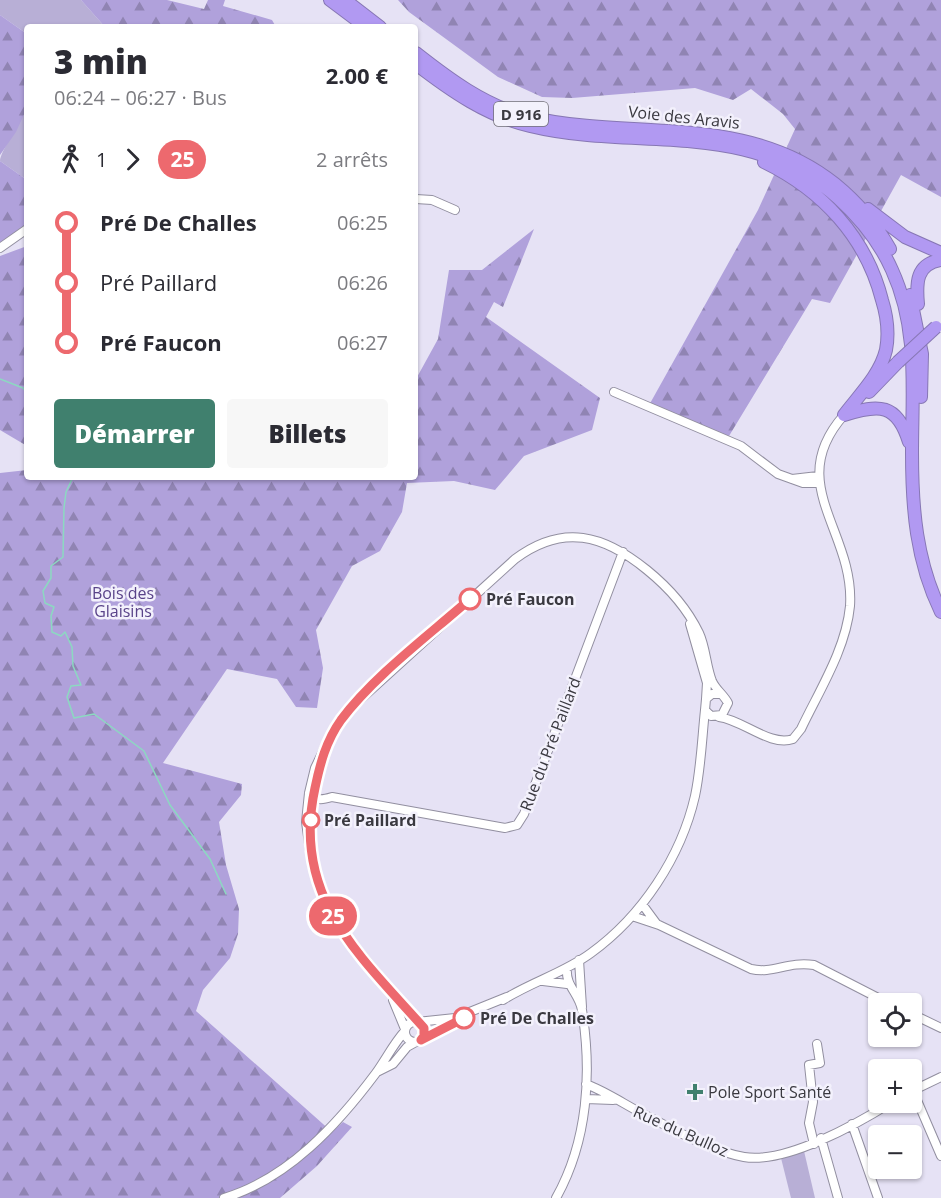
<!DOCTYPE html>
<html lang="fr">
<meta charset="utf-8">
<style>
body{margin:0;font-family:"Open Sans",sans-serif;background:#f7f7f7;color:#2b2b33;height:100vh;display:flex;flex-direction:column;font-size:22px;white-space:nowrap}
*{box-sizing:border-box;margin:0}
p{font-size:20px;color:#7c7c81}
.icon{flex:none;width:33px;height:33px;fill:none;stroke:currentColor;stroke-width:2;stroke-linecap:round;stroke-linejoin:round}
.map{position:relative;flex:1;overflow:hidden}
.details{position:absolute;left:24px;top:24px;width:394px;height:456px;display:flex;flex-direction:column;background:#fff;border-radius:6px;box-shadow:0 2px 4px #0004}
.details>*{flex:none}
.badge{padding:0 12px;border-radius:20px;font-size:21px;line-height:39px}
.tools{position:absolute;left:868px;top:993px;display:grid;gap:12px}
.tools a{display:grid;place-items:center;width:54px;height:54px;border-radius:6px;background:#fff;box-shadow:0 2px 4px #0004;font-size:30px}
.map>.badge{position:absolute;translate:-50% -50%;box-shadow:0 0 0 3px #fff}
.legs{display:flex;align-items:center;gap:9px;height:66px;padding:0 30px;font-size:20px}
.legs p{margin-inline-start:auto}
.headline{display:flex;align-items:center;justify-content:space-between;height:102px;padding:0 30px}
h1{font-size:33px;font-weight:800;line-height:45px}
.action{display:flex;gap:12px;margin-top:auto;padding:12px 30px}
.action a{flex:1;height:69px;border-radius:6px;background:#40806e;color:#fff;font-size:24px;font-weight:800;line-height:69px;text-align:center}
.action a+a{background:#f7f7f7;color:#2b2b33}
ul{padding:0 30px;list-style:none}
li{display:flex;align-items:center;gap:21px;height:60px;font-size:22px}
li i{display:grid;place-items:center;width:9px;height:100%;margin:0 8px;background:currentColor}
li i::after{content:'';width:15px;height:15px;margin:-8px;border:4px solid;border-radius:50%;background:#fff}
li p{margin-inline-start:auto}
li:first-child i{background:linear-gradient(#0000 50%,currentColor 0)}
li:last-child i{background:linear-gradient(currentColor 50%,#0000 0)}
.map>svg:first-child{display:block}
.green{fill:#b8afd6}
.forest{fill:url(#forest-firs)}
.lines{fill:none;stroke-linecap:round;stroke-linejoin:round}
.stream{stroke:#8cd9c1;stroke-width:1.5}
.minor-casing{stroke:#928fa0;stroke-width:10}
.highway-casing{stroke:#8777b4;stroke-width:14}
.minor{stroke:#fff;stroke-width:8}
.highway{stroke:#b199f2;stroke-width:12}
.highway-bridge-casing{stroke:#8777b4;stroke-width:14;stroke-linecap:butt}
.highway-bridge{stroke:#b199f2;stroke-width:12}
.line-1-casing{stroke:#fff;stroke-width:14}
.line-1{stroke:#ed696e;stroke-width:9}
.stop-1-dot{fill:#fff;stroke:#ed696e;stroke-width:3}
.poi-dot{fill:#40806e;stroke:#f3f1fc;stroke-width:2}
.labels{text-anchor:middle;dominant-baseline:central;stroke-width:5;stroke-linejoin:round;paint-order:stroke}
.shield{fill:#f3f1fc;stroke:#727078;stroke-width:1.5}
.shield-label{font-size:15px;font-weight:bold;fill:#3a3940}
.street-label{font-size:16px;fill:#3a3940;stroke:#f3f1fc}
.park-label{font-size:16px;fill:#594389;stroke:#f3f1fc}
.stop-label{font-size:16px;font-weight:bold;fill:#3a3940;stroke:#f3f1fc;text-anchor:start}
.poi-label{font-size:16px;fill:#3a3940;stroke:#f3f1fc;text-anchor:start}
</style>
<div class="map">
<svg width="941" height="1198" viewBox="0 0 941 1198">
<defs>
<pattern id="forest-firs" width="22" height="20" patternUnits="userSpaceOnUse" patternTransform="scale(1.5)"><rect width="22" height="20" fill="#b0a1db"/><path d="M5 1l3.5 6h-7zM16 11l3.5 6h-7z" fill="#9084b3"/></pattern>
</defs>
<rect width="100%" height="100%" fill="#e6e2f5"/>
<path class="green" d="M0 0H81L105 27H27V34L0 15Z
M27 108V180L0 161C0 152 22 120 27 108Z
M804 1151 815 1198H791L781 1158Z"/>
<path class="forest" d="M81 0H167L204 9 208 0H225L223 6 272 20 276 27H169L163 24 158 27H105Z
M398 0H941V197L901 175 830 303 812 299 729 436 648 407 758 210 795 129 783 114 751 89 733 100 695 88 572 98 542 97 498 77 409 12Z
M0 15 27 34V108L16 132 0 155Z
M0 161 27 180V229L0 248Z
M534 229 503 307 494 302 486 317 600 398 592 430 524 456 495 490 454 481 407 483 402 512 380 551 352 566 316 630 323 668 317 708 296 707 277 679 227 669 163 763 242 784 241 795 219 822 226 865 239 909 238 934 230 958 203 990 196 1011 332 1132 343 1122 352 1127 317 1166 280 1198H0V473L27 470V477H416V379L438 339 449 270H482Z
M27 246V446L0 430V256Z"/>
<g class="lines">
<path class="stream" d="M0 379 23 388 27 393
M73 477 66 492 64 508 63 557 51 566V578L43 591 45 603 54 607 51 616 52 632 61 636 65 632 72 647 73 666 81 685 71 686 67 697 74 718 94 714 144 751 170 805 210 859 226 894"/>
<defs>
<path id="minor" d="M416 199 432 200 455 210
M0 248 27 229
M614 392 741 446 778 474 803 483H818
M792 479 818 476
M690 624 707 683 706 699
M719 717C743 720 770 747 793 739L801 729C819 691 846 649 850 606 855 531 783 484 844 415
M309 793C316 801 322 800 332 797L505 828 517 825 524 814 623 552
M310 830 314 794 322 759
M642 904 656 923
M632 916 659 925 751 969C773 974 788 961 814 965L890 1004
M579 960 582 1007
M543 981 567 984
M507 997 455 1018 417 1022 341 930 326 902 310 851 306 822 309 793 315 768 329 739 351 708 515 559C563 523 604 535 647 570 668 587 687 608 699 633 706 648 706 666 712 681 716 690 724 695 728 703L722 715 711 716 705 710 706 699 712 694H720
M393 1000 405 1029
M503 1000C531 982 564 973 591 953 642 916 681 857 695 796 701 768 702 738 705 710
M912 1014 941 1028
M405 1032a10 10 0 1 1 20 0a10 10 0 1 1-20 0Z
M421 1040 456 1021
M377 1072 393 1064 407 1047 416 1042
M586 1084C607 1092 627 1106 647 1116 677 1131 711 1151 744 1157 786 1164 857 1124 892 1102
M912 1091 941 1077
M913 1091 941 1156
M586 1099 613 1100
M852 1124 878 1198
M821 1138 838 1198
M814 1144 809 1123 813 1102 809 1065 820 1063 817 1044
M224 1198C288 1179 338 1124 376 1073 386 1059 394 1043 405 1031
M556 1198C588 1141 592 1073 582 1010 579 993 565 986 567 968"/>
<path id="highway" d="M330 0 366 27
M345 0 380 27
M416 53C449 79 484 105 525 116 630 142 744 111 835 184 857 202 876 224 890 249
M416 64C451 91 487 116 530 126 637 152 747 117 838 198 860 218 880 243 892 270 919 329 912 390 912 453 912 508 916 561 941 612
M764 162C822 190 866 237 882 300 887 316 889 334 886 350 880 375 859 395 844 415
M868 209 905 237 941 253
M910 295 922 354 921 397
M918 304C916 283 916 264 941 260
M869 392 898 362
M844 415C879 404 897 403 909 442"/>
</defs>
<use href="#minor" class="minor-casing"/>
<use href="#highway" class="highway-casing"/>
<use href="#minor" class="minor"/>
<use href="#highway" class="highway"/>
<defs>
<path id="highway-bridge" d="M898 362 936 327"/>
</defs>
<use href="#highway-bridge" class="highway-bridge-casing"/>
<use href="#highway-bridge" class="highway-bridge"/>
</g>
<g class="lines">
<defs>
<path id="line-1" d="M464 1018 421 1040 424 1036V1028C359 955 291 896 315 788 320 764 326 741 341 720 374 676 428 636 470 599"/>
</defs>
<use href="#line-1" class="line-1-casing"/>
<use href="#line-1" class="line-1"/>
</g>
<g class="stop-1-dot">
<circle cx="470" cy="599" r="10"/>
<circle cx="311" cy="820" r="8"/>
<circle cx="464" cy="1018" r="10"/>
</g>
<path class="poi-dot" d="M692 1083h6v6h6v6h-6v6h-6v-6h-6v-6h6z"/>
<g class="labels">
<rect class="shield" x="494" y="102" width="54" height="24" rx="4.5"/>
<g class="shield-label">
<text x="521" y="114">D 916</text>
</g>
<g class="street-label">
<text transform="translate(684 117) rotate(6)">Voie des Aravis</text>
<text transform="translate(550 744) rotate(-69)">Rue du Pré Paillard</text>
<text transform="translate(681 1131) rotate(24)">Rue du Bulloz</text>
</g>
<g class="park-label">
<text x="123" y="593">Bois des<tspan x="123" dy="18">Glaisins</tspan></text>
</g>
<g class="stop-label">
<text x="486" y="599">Pré Faucon</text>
<text x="324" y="820">Pré Paillard</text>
<text x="480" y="1018">Pré De Challes</text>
</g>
<g class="poi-label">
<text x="708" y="1092">Pole Sport Santé</text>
</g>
</g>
</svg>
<div class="tools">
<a><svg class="icon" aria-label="locate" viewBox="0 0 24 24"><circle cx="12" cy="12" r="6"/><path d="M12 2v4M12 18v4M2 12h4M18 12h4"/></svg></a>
<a>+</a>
<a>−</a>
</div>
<b class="badge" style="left:333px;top:916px;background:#ed696e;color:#fff">25</b>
<section class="details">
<div class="headline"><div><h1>3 min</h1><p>06:24 – 06:27 · Bus</p></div><b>2.00 €</b></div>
<div class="legs"><svg class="icon" aria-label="walk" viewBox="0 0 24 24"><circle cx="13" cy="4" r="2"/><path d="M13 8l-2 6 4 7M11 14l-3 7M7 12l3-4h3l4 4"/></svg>1<svg class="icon" aria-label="forward" viewBox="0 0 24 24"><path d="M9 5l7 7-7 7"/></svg><b class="badge" style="background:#ed696e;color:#fff">25</b><p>2 arrêts</p></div>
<ul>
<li><i style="color:#ed696e"></i><b>Pré De Challes</b><p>06:25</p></li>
<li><i style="color:#ed696e"></i><span>Pré Paillard</span><p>06:26</p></li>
<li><i style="color:#ed696e"></i><b>Pré Faucon</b><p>06:27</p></li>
</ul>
<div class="action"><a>Démarrer</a><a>Billets</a></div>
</section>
</div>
